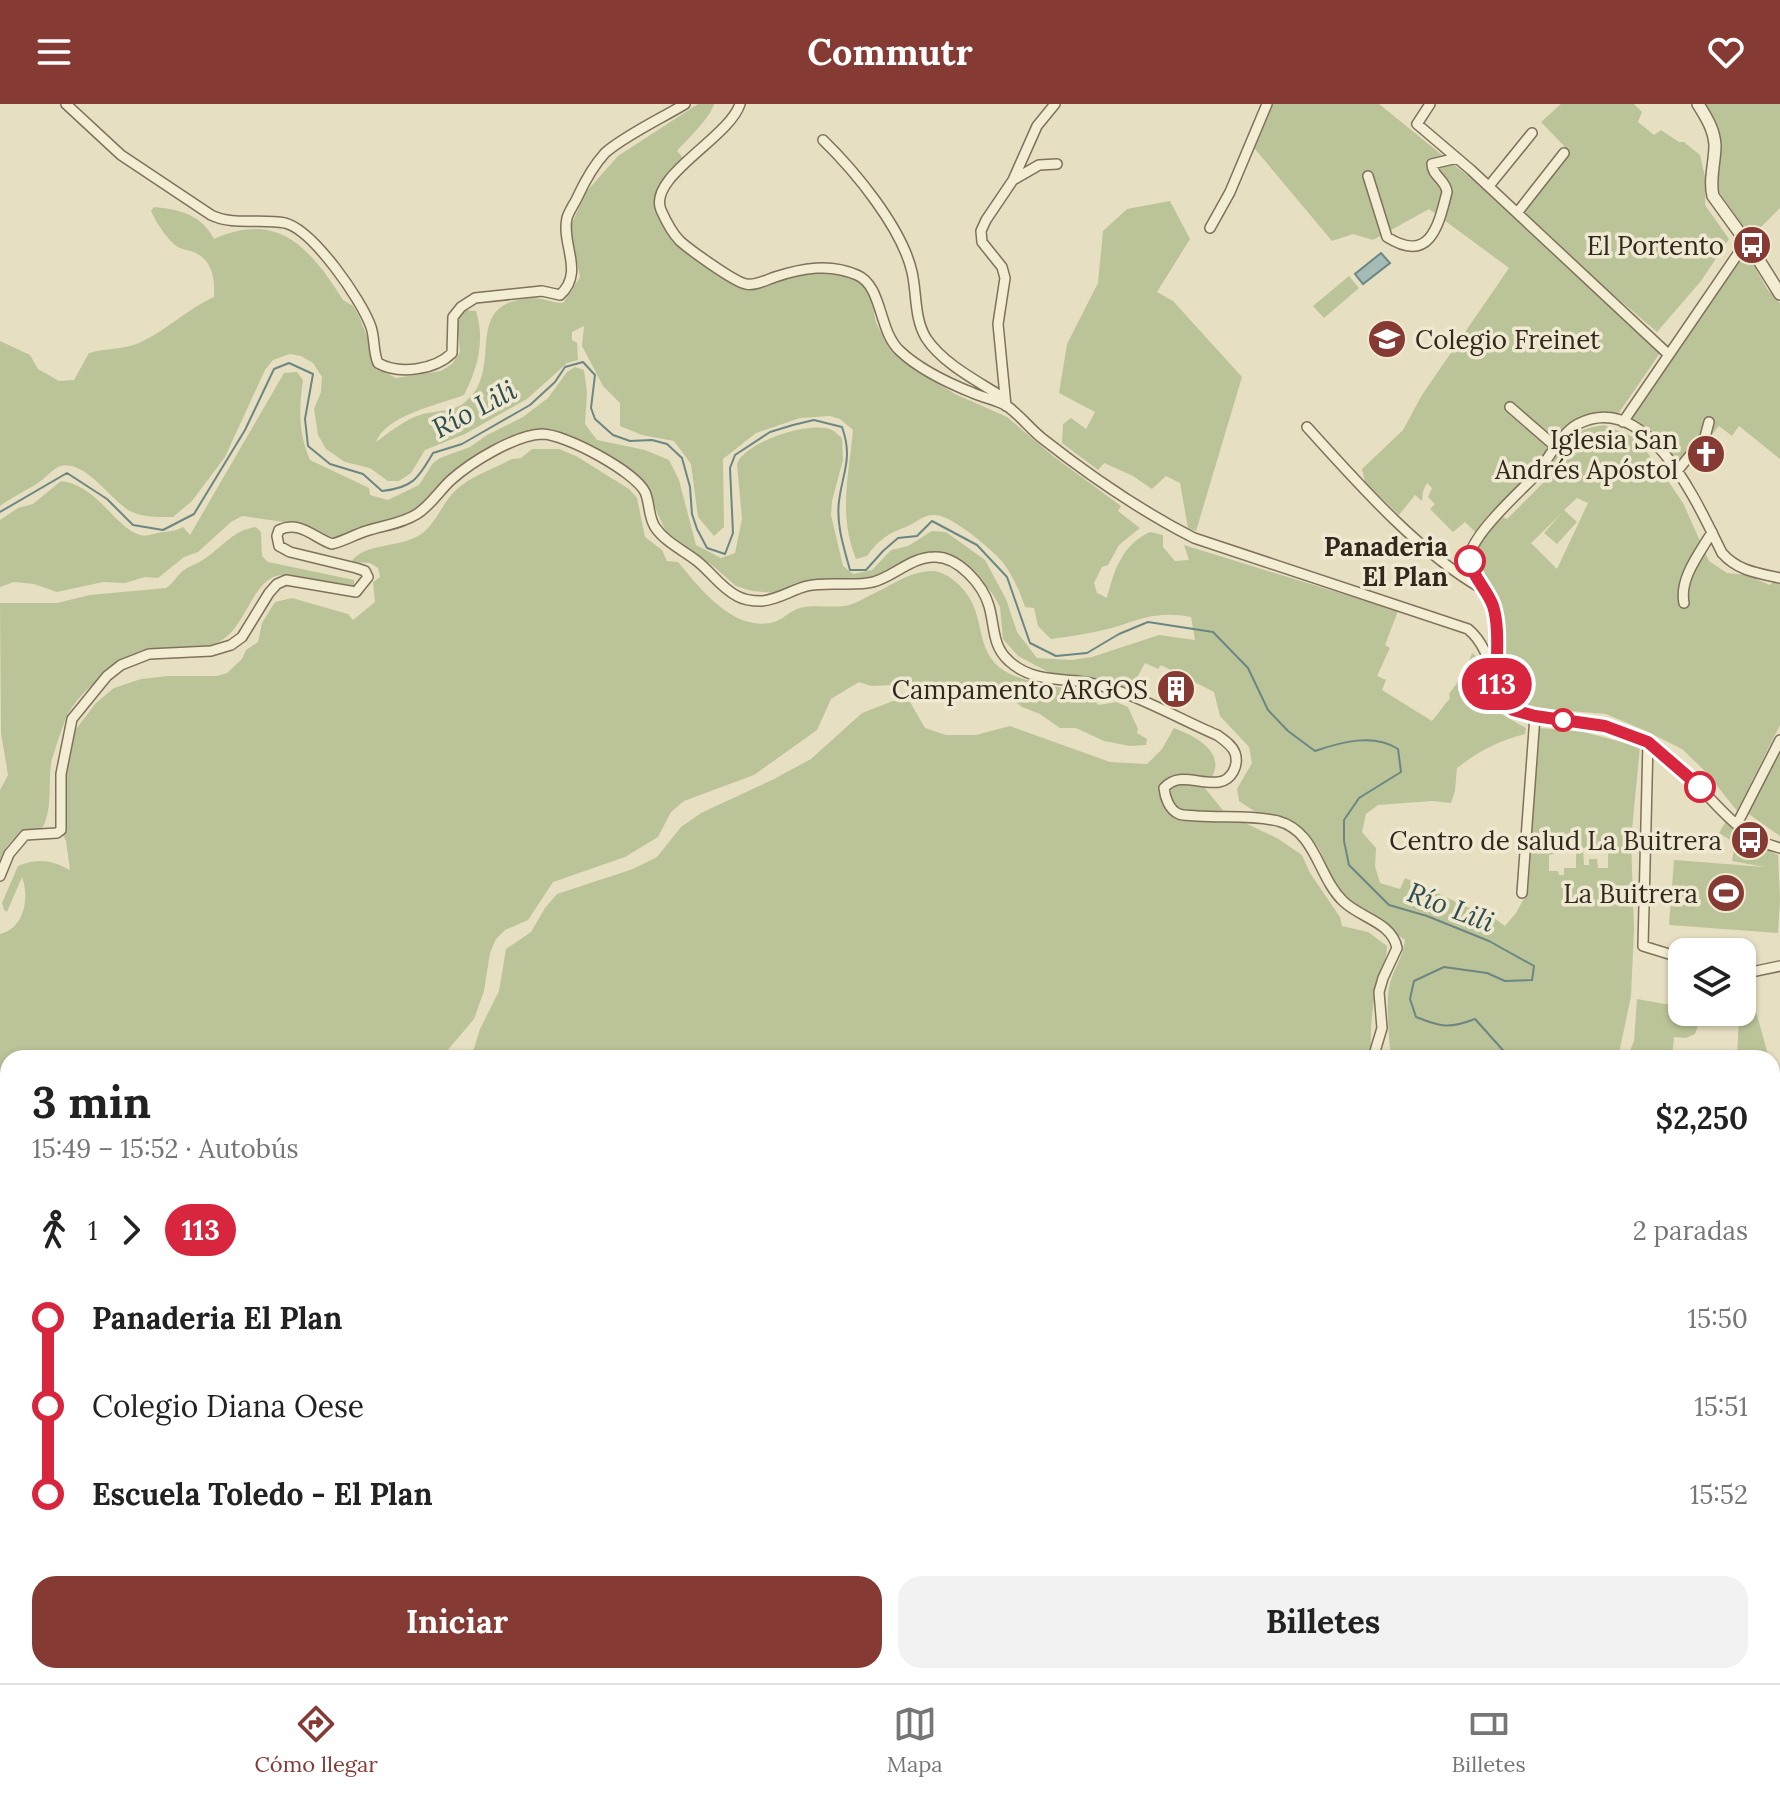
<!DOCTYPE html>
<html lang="es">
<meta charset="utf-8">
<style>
body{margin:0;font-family:Lora,serif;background:#f2f2f2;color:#222;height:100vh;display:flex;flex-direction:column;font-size:30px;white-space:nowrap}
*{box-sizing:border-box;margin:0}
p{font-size:26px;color:#767676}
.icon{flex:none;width:44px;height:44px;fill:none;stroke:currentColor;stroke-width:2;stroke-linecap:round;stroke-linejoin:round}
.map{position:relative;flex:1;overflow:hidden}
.details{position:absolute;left:0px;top:946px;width:1780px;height:634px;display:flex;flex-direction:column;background:#fff;border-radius:24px 24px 0 0;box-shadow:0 2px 6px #0004}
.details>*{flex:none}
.badge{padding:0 16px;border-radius:26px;font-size:28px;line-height:52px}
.tools{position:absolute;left:1668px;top:834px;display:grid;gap:16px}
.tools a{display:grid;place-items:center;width:88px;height:88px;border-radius:16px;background:#fff;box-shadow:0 2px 6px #0004;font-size:40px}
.map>.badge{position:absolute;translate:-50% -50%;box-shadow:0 0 0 4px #fff}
.legs{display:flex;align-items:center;gap:12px;height:88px;padding:0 32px;font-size:26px}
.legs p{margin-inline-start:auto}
.head{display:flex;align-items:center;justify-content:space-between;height:136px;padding:0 32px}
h1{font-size:44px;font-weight:700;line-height:60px}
.button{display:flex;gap:16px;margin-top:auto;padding:16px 32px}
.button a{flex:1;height:92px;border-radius:24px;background:#863a34;color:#fff;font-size:32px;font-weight:700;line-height:92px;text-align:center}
.button a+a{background:#f2f2f2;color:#222}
ul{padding:0 32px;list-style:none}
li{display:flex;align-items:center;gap:28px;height:88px;font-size:30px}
li i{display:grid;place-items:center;width:12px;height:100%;margin:0 10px;background:currentColor}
li i::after{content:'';width:20px;height:20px;margin:-10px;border:6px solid;border-radius:50%;background:#fff}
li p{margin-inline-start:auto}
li:first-child i{background:linear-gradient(#0000 50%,currentColor 0)}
li:last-child i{background:linear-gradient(currentColor 50%,#0000 0)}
header{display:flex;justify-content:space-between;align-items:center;height:104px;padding:0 32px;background:#863a34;color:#fff;font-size:36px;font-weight:700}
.tab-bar{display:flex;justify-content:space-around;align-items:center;height:112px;border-top:2px solid #e0e0e0;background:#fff;font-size:22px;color:#767676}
.tab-bar a{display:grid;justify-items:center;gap:4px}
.tab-bar .active{color:#863a34}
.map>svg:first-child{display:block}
.green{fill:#bbc498;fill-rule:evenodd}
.water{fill:#a4bbb6;stroke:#6c8783;stroke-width:2}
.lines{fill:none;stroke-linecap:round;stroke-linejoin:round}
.stream{stroke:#6c8783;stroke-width:2}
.minor-casing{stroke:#7f715c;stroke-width:12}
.tertiary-casing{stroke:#7f715c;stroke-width:14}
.minor{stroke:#f3edd4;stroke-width:9}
.tertiary{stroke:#f3edd4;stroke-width:11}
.line-1-casing{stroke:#fff;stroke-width:18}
.line-1{stroke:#d7263d;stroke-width:12}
.stop-1-dot{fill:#fff;stroke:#d7263d;stroke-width:4}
.labels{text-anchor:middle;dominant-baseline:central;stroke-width:7;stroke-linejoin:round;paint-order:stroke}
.poi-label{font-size:26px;fill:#31281e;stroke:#f0e9d1;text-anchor:end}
.stop-label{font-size:26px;font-weight:bold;fill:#31281e;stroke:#f0e9d1;text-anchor:end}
.water-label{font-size:28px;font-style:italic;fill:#2f4e4f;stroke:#f0e9d1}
</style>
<header><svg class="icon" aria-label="menu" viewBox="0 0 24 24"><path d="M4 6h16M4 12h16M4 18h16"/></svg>Commutr<svg class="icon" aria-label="heart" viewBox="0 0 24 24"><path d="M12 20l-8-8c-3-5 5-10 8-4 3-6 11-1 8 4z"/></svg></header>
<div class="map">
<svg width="1780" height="1579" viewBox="0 0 1780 1579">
<rect width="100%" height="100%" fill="#e7dfc2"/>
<path class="green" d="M698 0H714C711 13 687 36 677 47L687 58C660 76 649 86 665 118 681 152 708 162 739 182L773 178 804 168 855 173 862 179 871 192 876 219 889 243 902 256 955 290 1007 313 1053 352 1121 402 1118 407 1140 424 1119 441 1108 461 1102 463 1094 479 1097 489 1107 494C1114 466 1122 441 1150 428L1163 431V443L1175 457 1189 456 1184 441 1398 507 1385 541 1390 544 1377 572 1386 576 1382 586 1432 617 1450 594 1449 590 1465 568 1472 549C1485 558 1487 572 1484 587L1496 607 1526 624 1525 630C1498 637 1479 647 1457 664L1455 687 1451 699 1432 697 1378 701 1366 710 1362 728 1376 744 1375 762 1380 779 1400 785 1405 774 1467 803 1486 808 1505 822 1516 809 1528 787 1538 624 1580 627 1640 643 1631 736 1634 825 1631 892 1618 954H1391C1389 938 1386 900 1389 884 1392 867 1403 854 1405 836L1342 793 1318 743 1299 725 1254 707 1239 697 1237 685 1252 659 1249 643 1220 612 1214 588 1161 561 1158 565 1145 559 1130 586 1052 570 1018 552 1003 535 1000 503 992 489 966 462 951 454 917 457 874 475 816 476 776 489 752 487 736 482 713 462 667 430 645 382 610 355 540 332 488 349 404 416 326 435 291 419 242 412 231 418 198 448 184 453 158 474 145 473 125 479 103 478 57 488 34 480 14 478 0 483V416L18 404 33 400 61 377C99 382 115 424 140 431 147 433 151 430 158 429 168 427 174 428 183 423L190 431 284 269 297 268 303 276C299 305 298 328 310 356L369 384 370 391 388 396 419 381 433 359 440 354 470 343 487 331 523 313 548 294 567 268 575 263 584 266 587 289 585 320 597 336 645 346 669 356 679 376 696 441 721 454 735 449 742 415 737 360C744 338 811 316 832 326 836 328 838 331 842 334L843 356 832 397 831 411 843 462 853 470 872 466 891 446 908 442 932 427 946 428 985 456 1006 495 1017 528 1037 554 1071 556 1092 553 1159 531 1195 536 1191 513C1165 508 1146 512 1122 521 1100 528 1074 532 1051 535L1038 522 1034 504 1025 503C1020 488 1011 467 999 454 987 442 950 410 934 411 922 411 916 419 906 423 889 429 878 436 867 452L856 455C838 411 849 371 853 326L840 315 830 312 800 314 756 329 723 355 724 423 714 432 698 413 691 360 674 337 642 331 620 322V299L603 282 582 242 584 222 572 228V236L577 239 578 256 567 259 527 295 465 330 425 346 411 369 399 377H388L370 364 345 358 326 345 318 331 314 305 321 288 322 273 313 259 301 252 290 250 273 256 265 266 225 353 192 397 173 413C159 413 143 414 130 407 111 397 83 352 58 363 51 367 44 375 38 379 25 387 12 393 0 402V237L30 251 38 265 59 277 74 276 89 249C106 244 122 246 139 239 166 227 187 205 214 193 215 176 213 158 196 149 190 146 183 146 178 143 167 136 156 118 151 107L154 103C179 105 202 111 214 135 279 106 310 144 343 196L353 202 359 212 380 266 396 274 441 267 452 260 460 248 457 217 464 206 476 207C485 236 478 264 464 291 438 301 386 311 376 338 390 328 405 315 423 310 435 307 454 307 464 299 508 265 457 198 533 194 544 194 552 199 563 199L580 173 571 128 572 119 586 88 618 52ZM1583 744H1608V764H1598L1597 755H1589V761H1584ZM1556 749H1576V764H1564V771H1559L1558 767H1549V751Z
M1270 0H1379L1478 80 1660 249 1616 313 1595 312 1573 318 1554 337 1523 381 1489 410 1476 429 1465 418 1453 428 1430 405 1435 400 1428 393 1432 384 1427 379 1423 387 1422 397 1415 391 1399 411 1365 378 1362 365 1403 326 1422 291 1509 164 1429 105 1373 136 1353 130 1332 137 1250 39Z
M1561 0H1634L1642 8 1638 18 1654 31 1661 26 1679 38H1684L1700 51 1706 77 1705 101 1729 135 1701 177 1657 228 1516 108 1565 43 1541 18Z
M1702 0H1780V104L1751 133 1717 85 1715 65 1721 43 1716 25Z
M1170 97 1190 135 1157 188 1173 197 1242 273 1196 427 1188 424 1180 379 1166 372 1152 385 1133 372 1104 359 1098 366 1062 339 1063 320 1071 314 1086 325 1095 308 1059 289 1067 240 1098 179 1103 127 1127 105Z
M1748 151 1767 185 1780 199V355L1739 322 1732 332 1719 322 1681 369 1628 317 1740 156Z
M1349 172 1359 184 1324 214 1313 202Z
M1604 321 1636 334 1662 368 1683 399 1709 457 1727 469 1746 471 1770 481 1778 474 1780 475V621L1737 707 1707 669 1682 645 1646 627 1606 610 1533 604 1517 596 1504 580 1487 481 1478 468 1475 444 1498 411 1507 415 1552 370 1550 361C1566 333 1571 326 1604 321ZM1577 394 1588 399 1557 465 1531 439 1562 409 1544 429 1557 440 1577 418 1564 406Z
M532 345H559L576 352 629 385 637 394 645 433 662 446 667 457 678 458C699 483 731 526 770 519 782 517 787 509 797 505 810 500 830 504 845 502 854 501 864 494 873 490 892 481 912 466 934 467 942 468 950 473 956 478 986 504 974 534 994 558 1017 585 1072 576 1099 601L1116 598 1128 603 1138 625 1137 629 1147 635 1146 641 1130 642 1104 637 1076 624H1060L1040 610 1022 603 1001 586 918 580 871 582 859 578 831 595 817 626 754 671 684 697 671 708 658 733 625 753 553 778 528 816 505 826 496 835 490 849 484 887 474 915 441 954H8V1096L0 1139V830C24 825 30 794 22 773L7 808 4 806 2 799 18 762C38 754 51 756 70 766L66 737 62 729 65 658 73 629 96 599 114 584 141 575 168 572H217L227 569 242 555 246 546 258 538 262 519 275 498 292 494 348 510 353 516 375 498 373 478 380 473 378 464 370 459 351 458C364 439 397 444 418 432 435 423 442 398 457 385 472 372 495 364 512 355L521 354Z
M256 423 261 428 262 452 268 458 354 476V482C333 482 291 467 276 472 252 480 245 522 222 536 204 548 177 543 156 546 124 552 80 584 66 614 61 627 56 642 52 655 47 677 54 707 41 726 17 730 10 734 0 756V686L8 671 1 629 0 499H57L90 491 166 484C174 479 177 471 184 466 191 461 200 459 207 453 224 441 234 426 256 423Z
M893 597 910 598 925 624 946 631H976L1010 622 1110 658 1147 660 1162 645 1174 624C1201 634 1233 654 1204 683L1226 710 1277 734 1302 751 1310 769 1340 813 1342 822 1368 828 1387 842C1387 856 1381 867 1377 881 1372 904 1369 931 1372 954H471L480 925 499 887 506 845 531 828 545 804 557 790 633 765 657 753 681 723 701 709 774 675 811 655 862 609Z
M1780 643V732L1746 708Z
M1726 717 1742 735 1778 751 1780 795 1778 829 1669 821 1674 756 1765 763 1732 757 1735 739 1719 729Z
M1637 895 1682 903V908H1695L1701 913 1695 930 1686 934 1674 933 1672 953 1679 954H1627L1634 937Z
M1744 895 1755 904 1769 954H1737L1739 913Z
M1772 970 1774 989 1780 990V1579H1259L1252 1572H1772Z
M0 1223 8 1256V1390L0 1406Z
M0 1481 8 1483V1572H28L27 1579H0Z
M47 1572H281L284 1579H46Z
M424 1572H666L659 1579H408Z
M689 1572H996L991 1579H701Z
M1022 1572H1112L1105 1579H1025Z"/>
<path class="water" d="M1381 149 1390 159 1363 180 1355 170Z"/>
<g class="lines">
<path class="stream" d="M0 408 67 369 107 395 133 421 163 426 194 410 245 326 274 265 289 259 313 270 305 315 308 342 330 360 363 370 382 387C412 384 418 375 433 349L462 340 530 301 555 278 565 263 583 258 595 271 591 304 595 315 613 331 630 337 652 336 667 340 682 354 690 383 692 410 697 425 707 444 725 450 733 429 730 364 735 351 770 328 793 321 814 316 842 323C853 354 843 367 839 397 836 421 844 444 850 466H866L883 447 898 434 917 432 932 417 977 441 1007 473 1030 539 1056 552 1087 549 1119 530 1148 518 1213 528 1248 564 1268 606 1288 627 1315 647C1341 638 1374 629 1398 645L1401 668 1359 694 1344 716V737L1349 761 1389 801 1427 812 1489 837 1534 862 1532 876 1505 877 1487 869 1444 863 1414 877 1410 895 1416 913C1441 923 1449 925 1475 915L1510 954
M1565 954 1572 951 1591 954
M1772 1042 1780 1045"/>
<defs>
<path id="minor" d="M66 0 121 51 211 111C233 122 261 114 285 119 313 126 361 195 371 223 375 235 373 248 378 259 399 271 435 266 452 249L453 213 461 203 475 194 542 187 560 191C585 168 561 141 567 114 569 107 575 99 578 92 585 77 594 61 605 49 624 32 662 14 685 0
M740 0C729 34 647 73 661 106 665 115 673 130 680 137 689 145 734 178 746 180 755 182 766 176 775 173 802 164 830 159 857 171 883 182 878 227 900 247 920 266 948 279 973 289 984 294 997 296 1007 302 1020 311 1030 325 1043 335 1090 372 1141 407 1194 434L1468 525C1496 548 1491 590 1510 604 1522 612 1538 613 1552 614 1584 619 1618 622 1647 637 1695 663 1726 732 1780 744
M1430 0 1417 20 1471 66 1668 250
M823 36C855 67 902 124 912 168 917 190 914 214 926 234 943 260 979 278 1004 294
M1368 72 1387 133C1431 161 1439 119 1447 88 1446 76 1432 72 1432 60L1457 54
M1013 76 1039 61 1057 60
M1489 82 1532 29
M1517 109 1564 49
M1210 124 1230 88 1267 0
M1006 302 998 220 1005 174 1002 163 982 138 981 127 986 116 1013 76 1037 22 1055 0
M1510 303 1556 343
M1623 318 1746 138
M1307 323C1356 377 1418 448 1481 484
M1678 366 1705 333 1709 318
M1684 499C1679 474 1700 449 1712 428
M1497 567C1496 545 1500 515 1490 494 1483 480 1467 469 1470 451 1474 430 1515 392 1531 376 1547 360 1558 331 1578 320 1648 284 1699 403 1722 449 1738 467 1757 469 1780 474
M1648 638 1643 842 1682 854
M1737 720 1780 636
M0 772 9 750 25 731 57 729 61 726V670L72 615 107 572 121 561 149 550 211 547 231 541 242 533 269 489 277 480 286 476 356 488 368 473 365 467 356 464 290 448 279 442 277 432 279 426C300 416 314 434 332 440 344 437 354 431 366 427 384 421 401 420 417 410 431 401 439 387 451 376 471 358 515 331 542 330 565 330 634 367 645 388 650 399 648 412 655 423 665 438 683 446 697 457 711 468 721 484 737 492 744 496 753 497 761 497 778 496 791 486 807 482 828 477 853 483 873 478 893 473 911 453 934 453 958 452 983 481 989 502 995 523 992 542 1009 557 1028 575 1053 575 1077 577 1124 582 1174 613 1217 631 1224 636 1232 641 1235 649 1239 661 1232 676 1219 678 1199 681 1179 667 1164 684 1165 693 1169 706 1179 710 1184 712 1192 711 1197 712 1224 714 1252 711 1278 717 1316 727 1318 773 1343 797 1360 814 1392 818 1397 844L1383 874 1379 888 1382 924 1373 954
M1522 789 1535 612
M1742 870 1780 862
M0 1471 8 1473
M33 1579 35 1572"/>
<path id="tertiary" d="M1698 0C1706 13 1714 25 1715 41 1715 59 1709 75 1713 92L1755 150 1780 190"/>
</defs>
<use href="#minor" class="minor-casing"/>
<use href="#tertiary" class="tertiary-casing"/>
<use href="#minor" class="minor"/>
<use href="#tertiary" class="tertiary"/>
</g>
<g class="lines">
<defs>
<path id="line-1" d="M1470 457C1473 474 1487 485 1493 502 1500 524 1496 554 1497 577L1502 596 1513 606 1535 612 1605 622 1648 638 1700 683"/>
</defs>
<use href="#line-1" class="line-1-casing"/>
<use href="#line-1" class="line-1"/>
</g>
<defs>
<symbol id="bus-disc" viewBox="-11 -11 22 22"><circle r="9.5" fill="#863a34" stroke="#f0e9d1"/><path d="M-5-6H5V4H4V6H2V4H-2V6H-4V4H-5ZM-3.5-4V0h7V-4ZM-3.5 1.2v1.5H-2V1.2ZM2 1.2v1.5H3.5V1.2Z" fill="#fff"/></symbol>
<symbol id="school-disc" viewBox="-11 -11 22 22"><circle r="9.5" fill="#863a34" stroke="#f0e9d1"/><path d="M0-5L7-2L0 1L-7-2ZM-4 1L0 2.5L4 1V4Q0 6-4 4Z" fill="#fff"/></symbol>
<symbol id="church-disc" viewBox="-11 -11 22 22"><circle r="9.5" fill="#863a34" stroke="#f0e9d1"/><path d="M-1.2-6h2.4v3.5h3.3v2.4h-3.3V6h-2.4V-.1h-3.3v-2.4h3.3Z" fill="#fff"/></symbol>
<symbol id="building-disc" viewBox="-11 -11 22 22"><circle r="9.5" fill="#863a34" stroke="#f0e9d1"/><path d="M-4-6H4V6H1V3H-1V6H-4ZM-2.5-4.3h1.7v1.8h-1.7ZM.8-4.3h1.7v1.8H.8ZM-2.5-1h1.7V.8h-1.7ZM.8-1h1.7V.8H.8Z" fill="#fff"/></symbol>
<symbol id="stadium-disc" viewBox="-11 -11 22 22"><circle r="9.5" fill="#863a34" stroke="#f0e9d1"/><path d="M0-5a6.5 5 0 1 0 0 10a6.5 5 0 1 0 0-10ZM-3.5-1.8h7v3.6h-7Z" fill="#fff"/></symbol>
</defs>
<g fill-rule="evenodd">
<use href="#bus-disc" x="1730" y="119" width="44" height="44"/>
<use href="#school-disc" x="1365" y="213" width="44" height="44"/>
<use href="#church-disc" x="1684" y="328" width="44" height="44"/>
<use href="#building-disc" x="1154" y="563" width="44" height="44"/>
<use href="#bus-disc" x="1728" y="714" width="44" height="44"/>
<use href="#stadium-disc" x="1704" y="767" width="44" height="44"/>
</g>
<g class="stop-1-dot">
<circle cx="1470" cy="457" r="14"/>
<circle cx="1563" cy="616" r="10"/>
<circle cx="1700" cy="683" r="14"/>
</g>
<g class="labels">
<g class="poi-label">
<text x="1724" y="141">El Portento</text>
<text x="1415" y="235" text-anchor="start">Colegio Freinet</text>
<text x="1678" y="335">Iglesia San<tspan x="1678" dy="30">Andrés Apóstol</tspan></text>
<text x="1148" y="585">Campamento ARGOS</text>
<text x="1722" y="736">Centro de salud La Buitrera</text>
<text x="1698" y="789">La Buitrera</text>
</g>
<g class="stop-label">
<text x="1448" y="442">Panaderia<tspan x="1448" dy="30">El Plan</tspan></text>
</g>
<g class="water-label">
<text transform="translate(474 305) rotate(-28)">Río Lili</text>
<text transform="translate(1451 803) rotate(21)">Río Lili</text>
</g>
</g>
</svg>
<div class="tools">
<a><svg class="icon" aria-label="layers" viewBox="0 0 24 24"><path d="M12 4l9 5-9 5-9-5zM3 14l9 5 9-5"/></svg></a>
</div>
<b class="badge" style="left:1497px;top:580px;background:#d7263d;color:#fff">113</b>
<section class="details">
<div class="head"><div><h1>3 min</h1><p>15:49 – 15:52 · Autobús</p></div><b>$2,250</b></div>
<div class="legs"><svg class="icon" aria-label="walk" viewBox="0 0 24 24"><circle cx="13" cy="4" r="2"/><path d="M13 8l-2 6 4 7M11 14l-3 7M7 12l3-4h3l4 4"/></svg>1<svg class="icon" aria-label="forward" viewBox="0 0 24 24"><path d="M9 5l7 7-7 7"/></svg><b class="badge" style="background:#d7263d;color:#fff">113</b><p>2 paradas</p></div>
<ul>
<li><i style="color:#d7263d"></i><b>Panaderia El Plan</b><p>15:50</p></li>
<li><i style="color:#d7263d"></i><span>Colegio Diana Oese</span><p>15:51</p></li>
<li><i style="color:#d7263d"></i><b>Escuela Toledo - El Plan</b><p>15:52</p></li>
</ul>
<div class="button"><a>Iniciar</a><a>Billetes</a></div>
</section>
</div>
<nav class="tab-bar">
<a class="active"><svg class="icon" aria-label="directions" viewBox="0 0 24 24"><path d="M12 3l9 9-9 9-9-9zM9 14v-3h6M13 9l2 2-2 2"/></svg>Cómo llegar</a>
<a><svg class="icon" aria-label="map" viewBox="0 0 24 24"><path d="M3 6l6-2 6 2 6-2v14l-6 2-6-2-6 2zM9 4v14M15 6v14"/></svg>Mapa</a>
<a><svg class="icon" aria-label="tickets" viewBox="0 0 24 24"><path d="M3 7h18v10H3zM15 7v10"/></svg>Billetes</a>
</nav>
